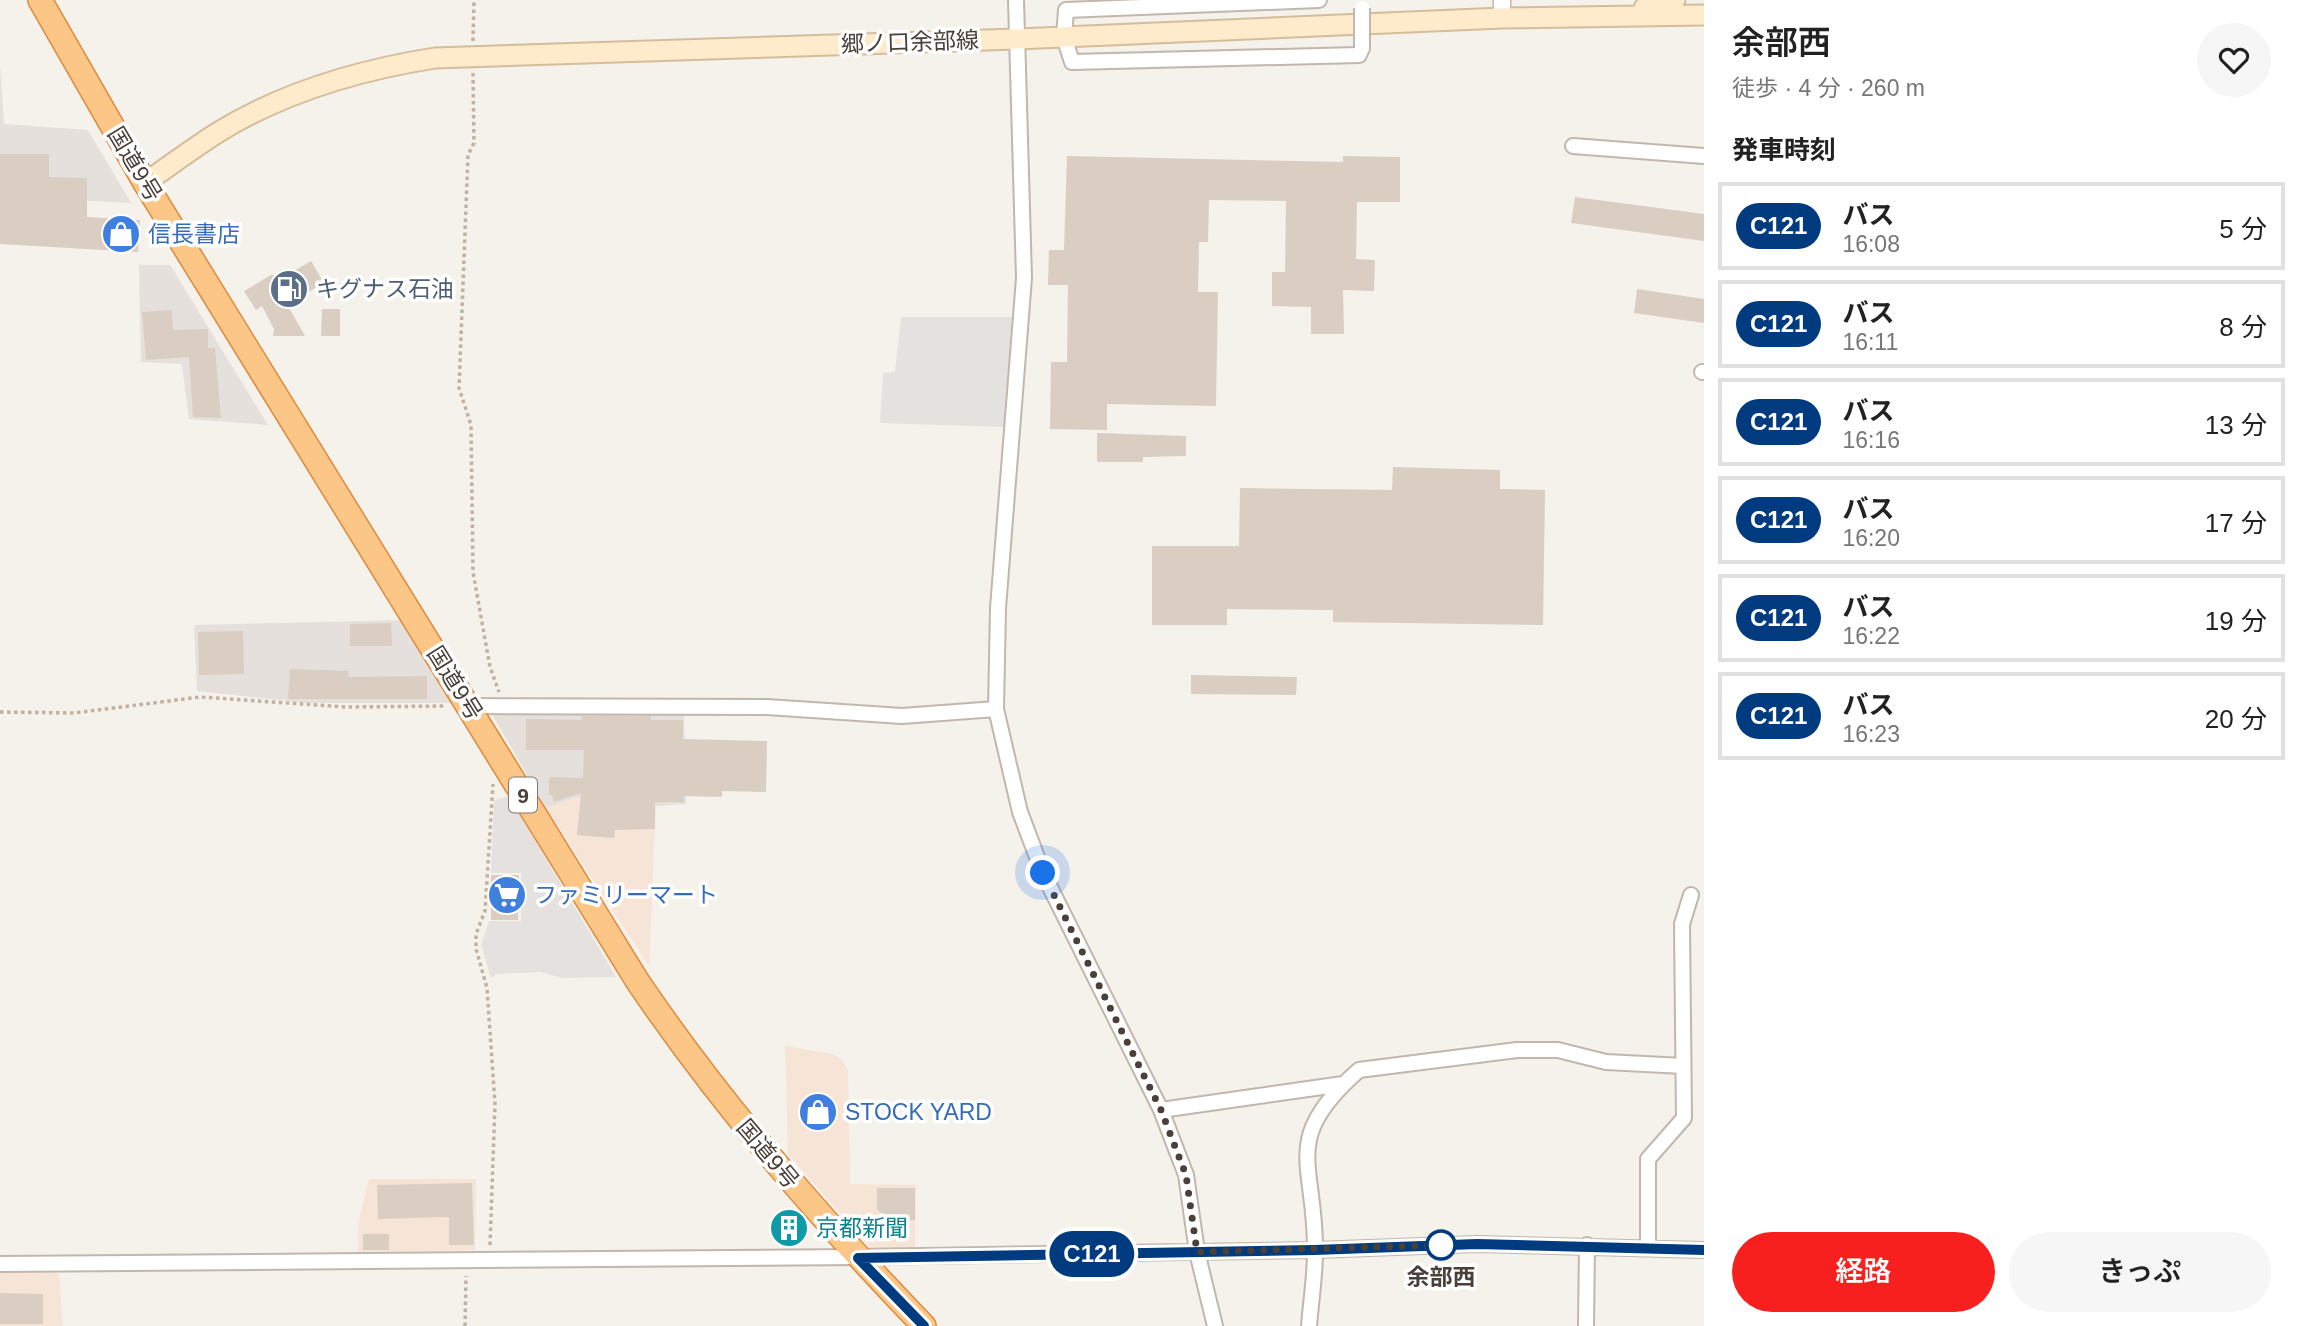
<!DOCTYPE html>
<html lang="ja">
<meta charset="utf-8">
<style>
body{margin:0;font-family:Helvetica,"Noto Sans JP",sans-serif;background:#f6f6f6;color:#222;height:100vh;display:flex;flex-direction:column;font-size:26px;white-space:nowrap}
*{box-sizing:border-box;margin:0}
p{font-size:23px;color:#767676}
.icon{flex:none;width:38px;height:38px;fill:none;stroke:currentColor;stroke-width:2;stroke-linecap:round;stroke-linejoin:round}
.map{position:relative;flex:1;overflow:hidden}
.panel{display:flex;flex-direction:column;background:#fff;width:595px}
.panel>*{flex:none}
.badge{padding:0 14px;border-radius:23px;font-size:24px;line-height:46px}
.you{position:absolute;width:35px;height:35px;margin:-18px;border:5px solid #fff;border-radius:50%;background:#1a73e8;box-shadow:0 0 0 10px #1a73e833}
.map>.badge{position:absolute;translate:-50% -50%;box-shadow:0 0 0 4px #fff}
h2{padding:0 28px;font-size:26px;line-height:63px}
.round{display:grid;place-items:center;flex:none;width:74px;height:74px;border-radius:37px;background:#f6f6f6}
.headline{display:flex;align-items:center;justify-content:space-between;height:119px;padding:0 28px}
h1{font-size:33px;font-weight:600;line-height:52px}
.cta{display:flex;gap:14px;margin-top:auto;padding:14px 28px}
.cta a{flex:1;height:80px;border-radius:42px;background:#f8201f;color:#fff;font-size:28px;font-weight:600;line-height:80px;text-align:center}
.cta a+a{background:#f6f6f6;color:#222}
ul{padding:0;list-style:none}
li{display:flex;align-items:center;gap:21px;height:88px;margin:0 14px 10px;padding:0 14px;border:4px solid #e0e0e0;border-radius:0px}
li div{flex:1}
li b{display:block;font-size:26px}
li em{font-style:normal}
li .badge{min-width:77px;font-weight:700;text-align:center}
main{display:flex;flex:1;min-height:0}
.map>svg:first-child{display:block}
.commercial{fill:#f6e4d7}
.industrial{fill:#e5e0dc}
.parking{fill:#e4e1df}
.building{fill:#dacec3}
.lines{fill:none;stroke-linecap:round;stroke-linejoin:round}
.minor-casing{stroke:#c1b7ad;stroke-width:18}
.tertiary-casing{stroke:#c1b7ad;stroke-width:19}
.secondary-casing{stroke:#d4bd9b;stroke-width:23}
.trunk-casing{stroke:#dd8a3e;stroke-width:26}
.path{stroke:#c3b19f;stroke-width:3.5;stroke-dasharray:3.5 3.5;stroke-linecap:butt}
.minor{stroke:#fff;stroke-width:14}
.tertiary{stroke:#fff;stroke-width:16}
.secondary{stroke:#feebcc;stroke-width:19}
.trunk{stroke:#fcc686;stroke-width:23}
.minor-bridge-casing{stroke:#c1b7ad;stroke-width:18;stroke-linecap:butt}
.minor-bridge{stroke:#fff;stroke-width:14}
.line-casing{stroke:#fff;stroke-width:16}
.line{stroke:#003b80;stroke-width:10}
.walk{stroke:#4a4039;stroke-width:7;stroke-dasharray:0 12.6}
.stop-dot{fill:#fff;stroke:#003b80;stroke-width:3.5}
.labels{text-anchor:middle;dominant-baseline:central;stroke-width:7;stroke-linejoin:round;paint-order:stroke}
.shield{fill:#fff;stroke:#807974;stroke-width:2}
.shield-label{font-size:21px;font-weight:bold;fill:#4a4039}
.street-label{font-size:23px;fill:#4a4039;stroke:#fff}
.shop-label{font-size:23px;fill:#366cbe;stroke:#fff;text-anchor:start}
.service-label{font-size:23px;fill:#4e5e75;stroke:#fff;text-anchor:start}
.culture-label{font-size:23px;fill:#0d838f;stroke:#fff;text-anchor:start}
.stop-label{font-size:23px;font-weight:bold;fill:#4a4039;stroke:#fff}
</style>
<main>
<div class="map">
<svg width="1704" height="1326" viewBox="0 0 1704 1326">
<rect width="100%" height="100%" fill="#f5f1eb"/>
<path class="commercial" d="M576 797 656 806 649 966 546 808Z
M785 1046 833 1054 842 1060 848 1071 850 1184 916 1185 915 1254H876L788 1154Z
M369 1179H476L475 1250 358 1252 359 1219Z
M0 1272 59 1273 63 1326H0Z"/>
<path class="industrial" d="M0 65 4 124 88 130 131 203 0 196Z
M139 265H170L268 425 189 419 182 364 141 362Z
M405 620 454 703H306L197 691 194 625Z
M500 711 684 712 686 804 656 806 576 797 546 808 493 716Z"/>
<path class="parking" d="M901 317H1012L1004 427 880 423 883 373 895 372Z
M509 796 616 977 562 978 540 972 496 974 491 978 481 945 489 921H521V873H491L494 800Z"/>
<path class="building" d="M0 154H49V177L87 178V217L140 220 138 252 0 244Z
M1067 156 1343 162V156L1400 157V202H1357L1356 259 1375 260 1374 291 1343 290 1344 334H1311V307L1272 306V272H1285L1286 201 1209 200 1208 242H1199L1198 292H1218L1216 406 1107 404V430L1050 429 1051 362H1067L1068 285H1048L1049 250H1064Z
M1575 197 1704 214V241L1571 223Z
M311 261 324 283 281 308H289L305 336H273L274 329 262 306 256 310 244 291 271 275 289 274Z
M1637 289 1704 299V323L1634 313Z
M322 309H340V336H321Z
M172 310 173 330 208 329V348H215L221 418 193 417 189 357 146 360 142 312Z
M1097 433 1186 436V456L1143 457V462H1097Z
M1393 467 1500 470V489L1545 490 1543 625 1333 622V610L1227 609V625H1152V546H1239L1240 488 1392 490Z
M391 623 392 646H350V624Z
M243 631 244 674 199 675 198 632Z
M290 669 349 671 348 677 427 676V699H288Z
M1191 675 1297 677 1296 695 1191 694Z
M582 716H651V720H683V739L767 741 766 792 722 791V797L684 796V802H655V829L615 830 614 838 577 835 581 793 554 802 552 795H549V777L583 778 584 750H526V719L582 720Z
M491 875H519L518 920H491Z
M472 1183 474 1245H449V1217L378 1219 377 1185Z
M877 1188H915V1220H887L877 1209Z
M797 1217 798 1238H781L780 1218Z
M363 1234H389V1250H363Z
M0 1293 43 1294V1324H0Z"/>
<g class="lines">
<defs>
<path id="minor" d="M1016 0 1024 278 998 608 996 709 1020 812 1043 873 1161 1110 1186 1175 1197 1252 1215 1326
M1319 0 1066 10 1064 37 1072 62 1359 55 1362 48
M1573 146 1704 156
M1702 372H1704
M469 706 767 707 902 716 996 709
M1161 1110 1343 1084
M1648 1248V1159L1684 1118 1682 924 1691 895
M0 1264 858 1257 1315 1250 1477 1244 1704 1250
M1309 1326C1311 1301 1315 1276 1315 1251 1316 1163 1279 1140 1359 1070L1517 1050H1558L1606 1062 1683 1066
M1586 1326 1587 1245"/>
<path id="tertiary" d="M1502 18V0"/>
<path id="secondary" d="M1644 8 1675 0
M145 183C169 166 192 149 217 133 283 92 359 70 435 58L1017 39 1502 18 1704 15"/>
<path id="trunk" d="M40 0 145 183 638 982C722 1106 820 1218 924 1326"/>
</defs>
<use href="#minor" class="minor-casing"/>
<use href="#tertiary" class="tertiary-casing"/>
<use href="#secondary" class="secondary-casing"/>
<use href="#trunk" class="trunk-casing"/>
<path class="path" d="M473 41 474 0
M473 73 474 143 468 155 459 388 471 425 473 572 490 667 499 692
M0 712 74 713 200 697 346 707 446 706
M490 1245 495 1104 487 988 476 949V934L485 911 493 784
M465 1326 466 1276"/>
<use href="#minor" class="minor"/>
<use href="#tertiary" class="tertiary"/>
<use href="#secondary" class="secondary"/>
<use href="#trunk" class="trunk"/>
<defs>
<path id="minor-bridge" d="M1362 48V8"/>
</defs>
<use href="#minor-bridge" class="minor-bridge-casing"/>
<use href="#minor-bridge" class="minor-bridge"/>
</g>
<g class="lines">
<defs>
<path id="line" d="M924 1326 858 1258 1315 1250 1477 1244 1704 1250"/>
</defs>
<use href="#line" class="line-casing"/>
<use href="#line" class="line"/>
<path class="walk" d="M1043 873 1161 1110 1186 1175 1197 1252 1450 1245H1441"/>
</g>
<defs>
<symbol id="shop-disc" viewBox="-11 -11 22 22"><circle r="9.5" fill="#3f7fe0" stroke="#fff"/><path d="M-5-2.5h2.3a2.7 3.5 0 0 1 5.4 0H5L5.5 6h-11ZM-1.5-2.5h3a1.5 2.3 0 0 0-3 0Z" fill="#fff"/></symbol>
<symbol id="fuel-disc" viewBox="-11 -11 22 22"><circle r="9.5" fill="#5c6f8a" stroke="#fff"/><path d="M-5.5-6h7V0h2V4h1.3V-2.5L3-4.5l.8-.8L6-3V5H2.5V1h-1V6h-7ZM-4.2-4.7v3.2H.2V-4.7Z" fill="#fff"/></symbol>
<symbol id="supermarket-disc" viewBox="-11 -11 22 22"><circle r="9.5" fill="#3f7fe0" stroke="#fff"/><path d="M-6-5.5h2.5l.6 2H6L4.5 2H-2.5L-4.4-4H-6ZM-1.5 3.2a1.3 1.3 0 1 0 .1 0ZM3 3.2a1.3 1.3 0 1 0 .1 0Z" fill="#fff"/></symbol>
<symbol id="building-disc" viewBox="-11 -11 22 22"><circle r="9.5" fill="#0f9aa8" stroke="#fff"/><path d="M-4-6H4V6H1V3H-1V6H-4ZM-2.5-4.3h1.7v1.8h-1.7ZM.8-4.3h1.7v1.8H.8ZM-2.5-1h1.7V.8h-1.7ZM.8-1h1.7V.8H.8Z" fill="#fff"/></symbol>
</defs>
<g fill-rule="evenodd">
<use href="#shop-disc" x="99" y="212" width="44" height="44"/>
<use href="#fuel-disc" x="267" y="267" width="44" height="44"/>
<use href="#supermarket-disc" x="485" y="873" width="44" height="44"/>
<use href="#shop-disc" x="796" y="1090" width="44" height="44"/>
<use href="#building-disc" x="767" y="1206" width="44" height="44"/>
</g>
<circle class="stop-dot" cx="1441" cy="1245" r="14"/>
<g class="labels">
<rect class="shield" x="509" y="777.5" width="28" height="35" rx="5"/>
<g class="shield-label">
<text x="523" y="795">9</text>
</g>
<g class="street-label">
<text transform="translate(910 42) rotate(-2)">郷ノ口余部線</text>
<text transform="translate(135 164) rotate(59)">国道9号</text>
<text transform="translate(455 683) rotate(58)">国道9号</text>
<text transform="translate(768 1154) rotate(50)">国道9号</text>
</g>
<g class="shop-label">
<text x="148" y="234">信長書店</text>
<text x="534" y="895">ファミリーマート</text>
<text x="845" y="1112">STOCK YARD</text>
</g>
<g class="service-label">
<text x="316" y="289">キグナス石油</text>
</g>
<g class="culture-label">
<text x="816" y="1228">京都新聞</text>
</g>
<g class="stop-label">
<text x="1441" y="1277">余部西</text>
</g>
</g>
</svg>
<div class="you" style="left:1043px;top:873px"></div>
<b class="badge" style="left:1092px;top:1254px;background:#003b80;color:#fff">C121</b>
</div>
<section class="panel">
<div class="headline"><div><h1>余部西</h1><p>徒歩 · 4 分 · 260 m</p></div><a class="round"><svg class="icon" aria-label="heart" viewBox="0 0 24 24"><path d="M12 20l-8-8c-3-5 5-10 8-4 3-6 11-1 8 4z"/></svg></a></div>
<h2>発車時刻</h2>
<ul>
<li><span class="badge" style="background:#003b80;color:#fff">C121</span><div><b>バス</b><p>16:08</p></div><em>5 分</em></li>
<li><span class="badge" style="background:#003b80;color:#fff">C121</span><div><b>バス</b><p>16:11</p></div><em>8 分</em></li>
<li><span class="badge" style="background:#003b80;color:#fff">C121</span><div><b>バス</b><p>16:16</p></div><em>13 分</em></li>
<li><span class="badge" style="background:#003b80;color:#fff">C121</span><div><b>バス</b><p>16:20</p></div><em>17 分</em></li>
<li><span class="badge" style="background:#003b80;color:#fff">C121</span><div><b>バス</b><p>16:22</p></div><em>19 分</em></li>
<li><span class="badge" style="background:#003b80;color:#fff">C121</span><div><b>バス</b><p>16:23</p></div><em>20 分</em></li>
</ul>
<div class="cta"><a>経路</a><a>きっぷ</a></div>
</section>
</main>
